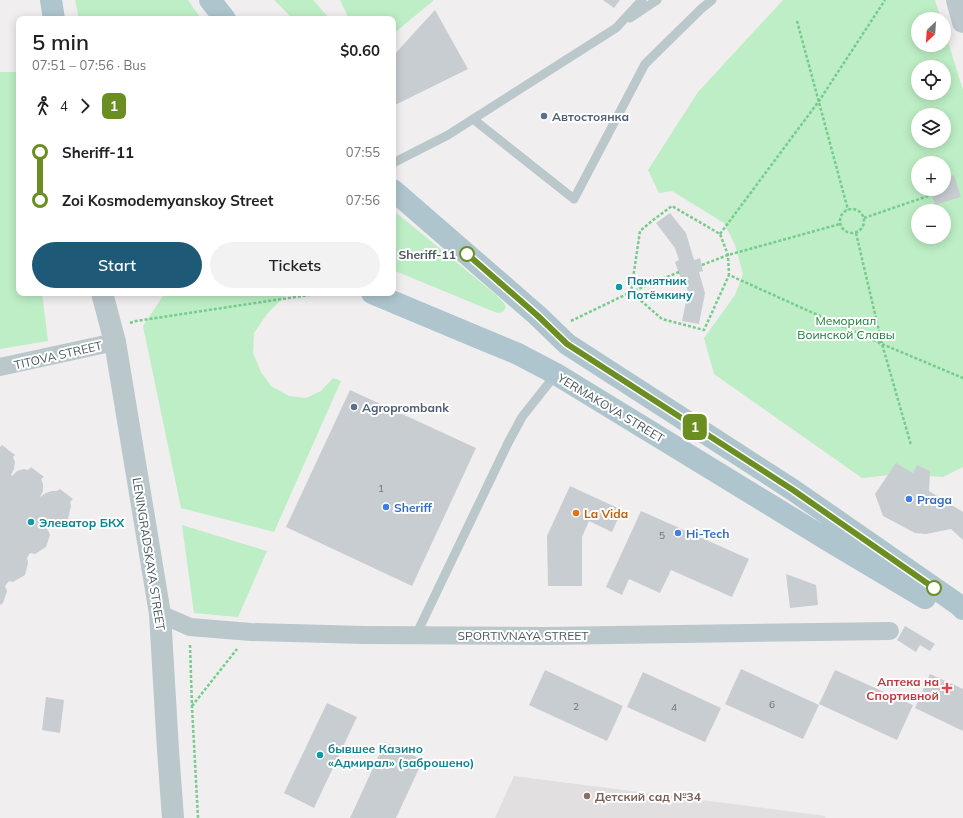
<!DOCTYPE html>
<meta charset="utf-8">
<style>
body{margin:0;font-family:Mulish,sans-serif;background:#f2f2f2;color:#202124;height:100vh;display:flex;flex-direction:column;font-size:15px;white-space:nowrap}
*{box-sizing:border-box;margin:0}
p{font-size:13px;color:#757577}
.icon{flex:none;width:22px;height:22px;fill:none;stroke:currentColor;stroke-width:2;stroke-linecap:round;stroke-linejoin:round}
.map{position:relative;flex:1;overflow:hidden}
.details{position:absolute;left:16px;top:16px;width:380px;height:280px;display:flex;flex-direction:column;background:#fff;border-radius:8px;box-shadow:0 2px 10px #0003}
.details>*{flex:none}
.badge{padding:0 8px;border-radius:6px;font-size:14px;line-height:26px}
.needle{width:26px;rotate:205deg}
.tools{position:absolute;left:911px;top:12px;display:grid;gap:8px}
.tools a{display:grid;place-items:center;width:40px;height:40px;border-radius:50%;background:#fff;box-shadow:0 2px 10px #0003;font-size:20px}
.map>.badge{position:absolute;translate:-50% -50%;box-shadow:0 0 0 2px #fff}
.legs{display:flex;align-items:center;gap:6px;height:44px;padding:0 16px;font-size:13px}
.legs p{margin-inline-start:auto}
.summary{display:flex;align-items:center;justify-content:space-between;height:68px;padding:0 16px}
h1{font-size:22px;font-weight:600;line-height:30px}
.cta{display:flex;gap:8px;margin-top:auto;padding:8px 16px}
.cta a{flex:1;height:46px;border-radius:24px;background:#1e5a78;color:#fff;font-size:16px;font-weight:600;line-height:46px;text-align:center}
.cta a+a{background:#f2f2f2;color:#202124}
ul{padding:0 16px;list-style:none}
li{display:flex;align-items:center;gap:14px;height:48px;font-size:15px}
li i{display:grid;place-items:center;width:6px;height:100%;margin:0 5px;background:currentColor}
li i::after{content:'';width:10px;height:10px;margin:-5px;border:3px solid;border-radius:50%;background:#fff}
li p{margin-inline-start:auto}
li:first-child i{background:linear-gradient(#0000 50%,currentColor 0)}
li:last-child i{background:linear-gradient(currentColor 50%,#0000 0)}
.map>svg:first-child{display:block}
.education{fill:#e2dfe1}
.green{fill:#bdeec5;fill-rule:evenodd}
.building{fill:#c8cdd1}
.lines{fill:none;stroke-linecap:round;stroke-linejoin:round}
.path{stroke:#76cc8d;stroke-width:2.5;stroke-dasharray:3 2;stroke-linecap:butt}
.service{stroke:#bac7cb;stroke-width:9}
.minor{stroke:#bac7cb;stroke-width:18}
.tertiary{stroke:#bac7cb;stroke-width:22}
.primary{stroke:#aec5cd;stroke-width:22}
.line-1-casing{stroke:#fff;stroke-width:9}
.line-1{stroke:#6b8e23;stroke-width:6}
.service-dot{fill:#5c6f8a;stroke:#fff;stroke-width:1.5}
.stop-1-dot{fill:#fff;stroke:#6b8e23;stroke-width:2}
.culture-dot{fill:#0f9aa8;stroke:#fff;stroke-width:1.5}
.shop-dot{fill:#3f7fe0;stroke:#fff;stroke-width:1.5}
.food-dot{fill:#e8710a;stroke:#fff;stroke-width:1.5}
.health-dot{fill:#e0444e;stroke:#fff;stroke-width:1.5}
.education-dot{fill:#8d6e63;stroke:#fff;stroke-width:1.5}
.labels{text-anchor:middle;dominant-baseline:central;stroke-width:4;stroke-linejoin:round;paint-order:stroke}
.number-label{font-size:10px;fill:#677479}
.service-label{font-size:12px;font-weight:bold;fill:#4e5e75;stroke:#fff;text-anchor:start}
.stop-label{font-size:12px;font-weight:bold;fill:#47575c;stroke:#fff;text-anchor:end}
.culture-label{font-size:12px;font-weight:bold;fill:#0d838f;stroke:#fff;text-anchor:start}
.park-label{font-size:12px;fill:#187c33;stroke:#fff}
.street-label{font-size:12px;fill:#47575c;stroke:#fff}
.shop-label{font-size:12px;font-weight:bold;fill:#366cbe;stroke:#fff;text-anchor:start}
.food-label{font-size:12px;font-weight:bold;fill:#c56008;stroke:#fff;text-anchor:start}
.health-label{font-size:12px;font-weight:bold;fill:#be3a42;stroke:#fff;text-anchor:end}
.education-label{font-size:12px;font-weight:bold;fill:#785e54;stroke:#fff;text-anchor:start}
</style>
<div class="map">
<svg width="963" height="818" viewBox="0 0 963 818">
<rect width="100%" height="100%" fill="#f1eeef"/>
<path class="education" d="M514 776 826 816 825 818H495Z"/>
<path class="green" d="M75 0H188L201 19H79Z
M274 0H313L330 19H293Z
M340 0H433V1L393 34V19H349Z
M783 0H935L941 19H918V45H944V29L963 90V467L943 477 900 474 862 478 714 374 704 338 735 295 743 274 735 245 724 223 672 191 659 193 648 170 698 92ZM918 67H944V93H918ZM918 115H944V141H918ZM918 163H944V189H918ZM918 211H944V237H918Z
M0 72H16L19 100V293H42L48 341 0 349Z
M393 210 495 294 504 303 506 307 503 312 498 313 487 309 393 270Z
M165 293H288L267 314 254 333 253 353 261 372 271 386 289 396 306 398 321 391 333 378 341 381 274 532 181 508 143 326Z
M182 525 267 551 238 617 194 613Z"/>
<path class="building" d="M603 0H620L614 8Z
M435 10 468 69 395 105 393 101V56Z
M954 175 961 197 935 205 930 189H944V178Z
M670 213 686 233 694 260 700 258 703 271 699 272 705 293 699 324 682 321 688 292 684 278 681 279 675 262 679 260 675 248 656 223Z
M350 390 476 448 412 586 286 527Z
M2 445 15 455 13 457 15 462 14 469 11 475 12 476 17 471 24 469 28 470 31 467 44 477 41 479 43 484V491L40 497 46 493 52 491H57L60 489 73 499 70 502 71 506 68 519 56 526 52 525 48 530 50 535 46 547 35 554 30 553 27 558 28 563 25 575 13 582 9 581 5 586 7 591 3 603 0 605V447Z
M896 463 913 473 917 465 930 471 929 491 963 512V540L951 529 926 534 915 533 883 516 875 494Z
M570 486 622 510 612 532 589 521 582 537V586H548L547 536Z
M641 511 749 559 732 597 671 570 660 593 629 579 622 595 606 587Z
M786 574 816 585 818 605 790 608Z
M905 626 935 644 930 651 920 645 916 652 897 640Z
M741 669 819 705 803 739 725 704Z
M545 670 623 706 607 741 529 705Z
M835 670 913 705 897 740 819 704Z
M643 672 721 708 705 742 627 707Z
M930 674 963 689V731L915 708Z
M46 697 64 700 60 733 42 730Z
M327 703 357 717 314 808 284 793Z
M385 742 423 760 396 818H350Z"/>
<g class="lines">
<path class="path" d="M797 21 848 210
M840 221a12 12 0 1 1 24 0a12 12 0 1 1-24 0Z
M864 218 931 195
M856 233 882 344 911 445
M720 234 819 101 885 0
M702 265 728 255 840 224
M679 272 631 292 662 319 704 330 729 275
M571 321 631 292 640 231 653 220 672 206 720 234 728 255 729 275 882 344 963 378
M130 323 136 321 322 293
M190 645 192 707 198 818
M192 706 237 649"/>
<path class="service" d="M630 18 657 0
M473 119 574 199 645 64 701 9 712 0
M393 163 448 135 616 28 642 0
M416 635 508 443 522 417 556 374"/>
<path class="minor" d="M0 367 115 342
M160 614 190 627 251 632 365 635 547 636 890 631"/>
<path class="tertiary" d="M957 0 963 22
M102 293 115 342 160 614 168 750 173 818"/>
<path class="primary" d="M51 0 54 19
M210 0 225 19
M393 190 538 316 567 344 793 490 959 605 963 609
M372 293 477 337 518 354 556 374 831 542 925 598"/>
</g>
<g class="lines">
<defs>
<path id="line-1" d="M467 254 538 316 567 344 793 490 934 588"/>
</defs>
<use href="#line-1" class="line-1-casing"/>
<use href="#line-1" class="line-1"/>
</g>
<g class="service-dot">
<circle cx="544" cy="116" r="4"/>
<circle cx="354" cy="407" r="4"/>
</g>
<g class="stop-1-dot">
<circle cx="467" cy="254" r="7"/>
<circle cx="934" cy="588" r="7"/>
</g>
<g class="culture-dot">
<circle cx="619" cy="287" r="4"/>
<circle cx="31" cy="522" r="4"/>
<circle cx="320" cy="755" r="4"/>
</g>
<g class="shop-dot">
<circle cx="909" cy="499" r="4"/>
<circle cx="386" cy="507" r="4"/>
<circle cx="678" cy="533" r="4"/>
</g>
<circle class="food-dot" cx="576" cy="513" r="4"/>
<path class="health-dot" d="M945 682h4v4h4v4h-4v4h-4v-4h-4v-4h4z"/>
<circle class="education-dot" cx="587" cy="796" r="4"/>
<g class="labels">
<g class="number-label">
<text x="381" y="488">1</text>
<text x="662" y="535">5</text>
<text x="772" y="704">6</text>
<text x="576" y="706">2</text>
<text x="674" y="707">4</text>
</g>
<g class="service-label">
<text x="552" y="116">Автостоянка</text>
<text x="362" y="407">Agroprombank</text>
</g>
<g class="stop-label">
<text x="456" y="254">Sheriff-11</text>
</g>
<g class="culture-label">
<text x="627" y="280">Памятник<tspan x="627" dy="14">Потёмкину</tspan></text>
<text x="39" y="522">Элеватор БКХ</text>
<text x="328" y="748">бывшее Казино<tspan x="328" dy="14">«Адмирал» (заброшено)</tspan></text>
</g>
<g class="park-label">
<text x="846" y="320">Мемориал<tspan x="846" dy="14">Воинской Славы</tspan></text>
</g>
<g class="street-label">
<text transform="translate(58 355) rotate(-13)">TITOVA STREET</text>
<text transform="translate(611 408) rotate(31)">YERMAKOVA STREET</text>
<text transform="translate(149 554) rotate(81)">LENINGRADSKAYA STREET</text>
<text x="523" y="635">SPORTIVNAYA STREET</text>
</g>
<g class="shop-label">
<text x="917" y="499">Praga</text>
<text x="394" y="507">Sheriff</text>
<text x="686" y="533">Hi-Tech</text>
</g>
<g class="food-label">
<text x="584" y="513">La Vida</text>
</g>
<g class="health-label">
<text x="939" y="681">Аптека на<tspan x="939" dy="14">Спортивной</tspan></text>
</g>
<g class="education-label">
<text x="595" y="796">Детский сад №34</text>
</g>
</g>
</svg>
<div class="tools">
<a><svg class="needle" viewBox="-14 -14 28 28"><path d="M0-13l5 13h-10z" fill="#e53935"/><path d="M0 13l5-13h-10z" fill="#757577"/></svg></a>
<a><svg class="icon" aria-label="locate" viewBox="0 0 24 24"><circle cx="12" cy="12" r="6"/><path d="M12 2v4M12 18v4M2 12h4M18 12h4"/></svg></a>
<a><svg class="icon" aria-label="layers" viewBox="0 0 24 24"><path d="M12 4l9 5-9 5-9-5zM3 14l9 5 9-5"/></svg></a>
<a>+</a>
<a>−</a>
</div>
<b class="badge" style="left:695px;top:427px;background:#6b8e23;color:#fff">1</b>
<section class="details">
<div class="summary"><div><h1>5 min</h1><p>07:51 – 07:56 · Bus</p></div><b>$0.60</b></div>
<div class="legs"><svg class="icon" aria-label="walk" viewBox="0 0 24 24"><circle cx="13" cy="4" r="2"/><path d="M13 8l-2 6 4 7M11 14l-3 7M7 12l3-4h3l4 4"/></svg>4<svg class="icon" aria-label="forward" viewBox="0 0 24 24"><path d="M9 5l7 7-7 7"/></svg><b class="badge" style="background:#6b8e23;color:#fff">1</b></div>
<ul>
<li><i style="color:#6b8e23"></i><b>Sheriff-11</b><p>07:55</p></li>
<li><i style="color:#6b8e23"></i><b>Zoi Kosmodemyanskoy Street</b><p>07:56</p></li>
</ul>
<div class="cta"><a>Start</a><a>Tickets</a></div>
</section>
</div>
